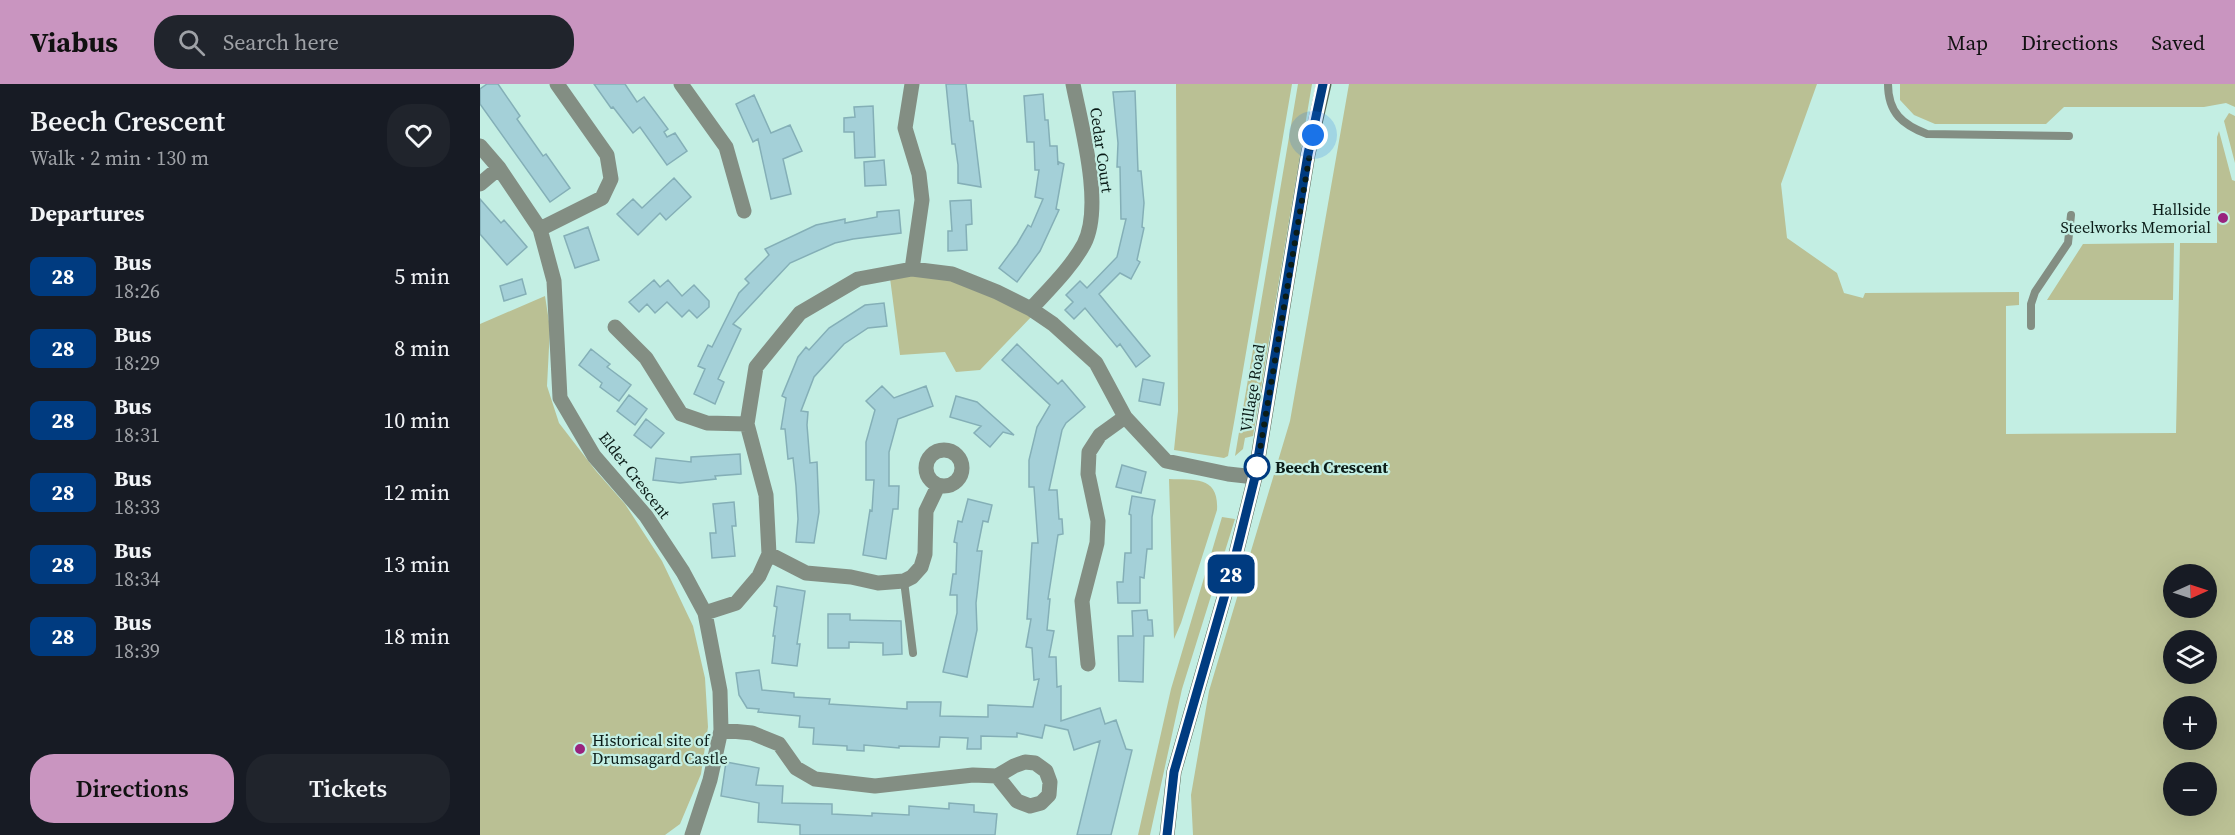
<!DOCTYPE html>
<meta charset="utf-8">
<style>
body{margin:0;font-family:"Source Serif 4",serif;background:#20242c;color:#f1f3f6;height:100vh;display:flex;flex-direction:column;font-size:22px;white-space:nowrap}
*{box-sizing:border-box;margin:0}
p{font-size:20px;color:#9ea1a6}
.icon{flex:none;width:33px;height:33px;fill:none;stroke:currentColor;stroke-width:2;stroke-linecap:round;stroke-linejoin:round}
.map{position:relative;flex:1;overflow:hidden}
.details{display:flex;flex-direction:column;background:#171b24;width:480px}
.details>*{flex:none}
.badge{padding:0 12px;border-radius:9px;font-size:21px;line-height:39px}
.needle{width:39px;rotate:87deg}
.buttons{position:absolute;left:1683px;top:480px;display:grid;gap:12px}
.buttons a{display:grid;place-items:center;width:54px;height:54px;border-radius:50%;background:#171b24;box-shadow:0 6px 24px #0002;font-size:30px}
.you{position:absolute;width:30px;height:30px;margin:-15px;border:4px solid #fff;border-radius:50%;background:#1a73e8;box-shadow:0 0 0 9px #1a73e833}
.map>.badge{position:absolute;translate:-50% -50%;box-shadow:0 0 0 3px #fff}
h2{padding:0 30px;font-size:22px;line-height:54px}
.round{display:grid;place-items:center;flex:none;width:63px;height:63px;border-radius:24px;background:#20242c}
.headline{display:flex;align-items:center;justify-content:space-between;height:102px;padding:0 30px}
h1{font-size:28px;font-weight:600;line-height:45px}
.button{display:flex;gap:12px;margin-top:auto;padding:12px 30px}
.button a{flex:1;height:69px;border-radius:24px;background:#c995c0;color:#111;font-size:24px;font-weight:600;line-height:69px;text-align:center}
.button a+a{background:#20242c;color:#f1f3f6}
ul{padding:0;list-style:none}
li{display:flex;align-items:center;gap:18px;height:72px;padding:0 30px}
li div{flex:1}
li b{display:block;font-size:22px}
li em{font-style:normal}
li .badge{min-width:66px;font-weight:700;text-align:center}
header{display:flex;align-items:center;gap:36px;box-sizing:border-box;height:84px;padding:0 30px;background:#c995c0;color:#111}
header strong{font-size:28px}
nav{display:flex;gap:33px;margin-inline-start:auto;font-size:21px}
.search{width:420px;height:54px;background:#20242c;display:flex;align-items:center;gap:15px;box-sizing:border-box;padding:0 21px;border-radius:24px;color:#9ea1a6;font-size:22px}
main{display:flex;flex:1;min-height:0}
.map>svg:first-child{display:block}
.green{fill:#bac094;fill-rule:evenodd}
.building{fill:#a4d0d8;stroke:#84afb7;stroke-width:1.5}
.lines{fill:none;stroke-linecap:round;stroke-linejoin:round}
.lane{stroke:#838e83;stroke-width:8}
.street{stroke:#838e83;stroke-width:15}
.secondary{stroke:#566656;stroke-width:15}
.line-casing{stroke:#fff;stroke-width:14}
.line{stroke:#003b80;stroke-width:9}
.walk{stroke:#0b1c18;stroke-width:6;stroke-dasharray:0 10.8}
.poi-dot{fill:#99237e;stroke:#c3eee3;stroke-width:2}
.stop-dot{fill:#fff;stroke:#003b80;stroke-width:3}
.labels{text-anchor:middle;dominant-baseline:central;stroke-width:4.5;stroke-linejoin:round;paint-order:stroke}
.street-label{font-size:16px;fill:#0b1c18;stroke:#c3eee3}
.poi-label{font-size:16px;fill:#0b1c18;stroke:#c3eee3;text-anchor:end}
.stop-label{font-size:16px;font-weight:bold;fill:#0b1c18;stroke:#c3eee3;text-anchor:start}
</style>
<header>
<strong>Viabus</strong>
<div class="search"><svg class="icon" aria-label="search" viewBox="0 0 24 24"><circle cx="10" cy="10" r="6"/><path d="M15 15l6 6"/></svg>Search here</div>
<nav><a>Map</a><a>Directions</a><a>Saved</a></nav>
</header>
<main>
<section class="details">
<div class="headline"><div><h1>Beech Crescent</h1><p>Walk · 2 min · 130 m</p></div><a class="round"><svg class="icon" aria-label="heart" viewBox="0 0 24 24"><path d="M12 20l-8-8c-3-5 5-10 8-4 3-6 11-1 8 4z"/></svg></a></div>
<h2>Departures</h2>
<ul>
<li><span class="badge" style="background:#003b80;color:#fff">28</span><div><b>Bus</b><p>18:26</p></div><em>5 min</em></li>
<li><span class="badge" style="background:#003b80;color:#fff">28</span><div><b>Bus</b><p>18:29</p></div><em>8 min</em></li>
<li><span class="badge" style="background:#003b80;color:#fff">28</span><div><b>Bus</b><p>18:31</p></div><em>10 min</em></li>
<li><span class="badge" style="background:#003b80;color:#fff">28</span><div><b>Bus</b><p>18:33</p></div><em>12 min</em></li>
<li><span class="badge" style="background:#003b80;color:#fff">28</span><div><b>Bus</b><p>18:34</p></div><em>13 min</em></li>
<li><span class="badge" style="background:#003b80;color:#fff">28</span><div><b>Bus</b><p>18:39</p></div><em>18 min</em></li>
</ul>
<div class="button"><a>Directions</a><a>Tickets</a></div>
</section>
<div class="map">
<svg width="1755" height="751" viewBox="0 0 1755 751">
<rect width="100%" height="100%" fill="#c3eee3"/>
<path class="green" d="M696 0H812L755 333 748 372 744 374 694 366 698 327Z
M818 0H832L773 352 765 354 763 365 755 372Z
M869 0H1337L1301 100 1307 154 1357 189 1364 209 1383 214 1385 209 1539 208V221L1526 222V350L1696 349 1700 159H1737V53L1739 47 1752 96 1755 97V751H713L711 711 729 607 810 337ZM1694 490H1726V524H1694ZM1694 556H1726V590H1694ZM1694 622H1726V656H1694ZM1694 688H1726V722H1694Z
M1420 0H1755V23L1746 19 1724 23H1584L1566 40H1455L1434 31 1420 16Z
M1749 29 1755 32V79L1744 37Z
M1694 159 1693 216H1567L1603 160Z
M435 190 472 192 553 231 500 286 476 288 465 268 420 271 410 194Z
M65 212 70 244 67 302 79 339 116 387 145 420 182 477 213 542 225 594 228 643 221 690 200 740 185 751H0V240Z
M689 395C715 396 739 392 737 426L701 539 694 555Z
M742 433 755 435 702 605 670 751H658L691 605Z"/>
<path class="building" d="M7 0H18L40 32 37 35 63 72 66 70 90 104 70 118 0 20V5Z
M114 0H145L157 18 164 13 188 45 184 48 187 53 195 49 207 67 187 81 160 43 153 49 133 23 131 24Z
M466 0H486L490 37H493L501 103 478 99V81L475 60H472Z
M655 7 658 87H661L664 119 662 143 664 144 657 176 660 178 651 195 640 189 619 210 670 272 656 283 640 260 637 263 605 224 594 235 585 226 593 218 586 211 600 197 607 204 637 173 646 135H641L640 83H637L638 59 633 8Z
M563 10 565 36H568L570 62H577L578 81 579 78 584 80 576 125 579 126 560 167 537 198 519 184 537 160 548 141 551 143 563 115 555 113 559 86H555L554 58H547L544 12Z
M274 11 291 49 310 41 322 67 303 75 311 110 291 115 278 55 273 58 256 20Z
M393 22 395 73 375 74 374 48H364V34L375 33 374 23Z
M404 76 406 101 385 102 384 78Z
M194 94 211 113 186 136 180 129 158 151 137 130 153 115 162 124Z
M0 115 21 139 24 136 47 163 27 181 0 150Z
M491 116 492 140 486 141 487 166 468 167V147H472L470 117Z
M419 126 421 149 373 155 355 159 310 179 253 240 261 245 238 295 244 298 235 320 214 310 225 285 218 282 228 261 232 263 259 209 269 199 265 195 289 171 285 165 336 141 365 135V139L397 133V128Z
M108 143 119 176 95 184 84 152Z
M42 195 46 210 24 217 20 202Z
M174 196 180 203 188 196 202 212 214 201 229 217V223L217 234 209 226 202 233 187 218 175 229 167 220 159 228 149 218Z
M404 219 407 242 388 244 364 260 334 293 321 327 328 328 327 341 330 379 337 378 339 428 334 459 316 458 318 435 316 402 313 374 308 375 305 345H301L306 314 302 312 318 273 326 263 329 266 349 244 385 221Z
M537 260 578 300 582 296 605 323 586 339 582 346 569 406H577L579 435H582L583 450 578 451 568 515H570L567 546 574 547 569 573H576L577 603 581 602V637L620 624 625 640 636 636 646 665 652 666 631 751H597L620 657 594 666 588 646 565 641 562 654 537 649V653L501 652V665H487L488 654 460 653 459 663 419 662V664L384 661V667L367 666V662L333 660 334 644 319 643 320 632 278 628 279 625 267 624 259 611 256 589 279 586 282 606 314 609V613L350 615 349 620 427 625V618H461L460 632 508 633V621L553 623 559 595 554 596 552 564 546 563 551 535H547L552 459H558L554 403H549V376L557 343 570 321 522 276Z
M111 265 130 280 127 283 151 301 139 317 120 303 122 299 99 281Z
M663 295 684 299 680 321 659 317Z
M402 302 414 314 446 302 453 322 418 335 409 368V402H419L418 425H413L406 475 383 471 390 426 392 427 394 396H386V358L395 326 386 317Z
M149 311 167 325 155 341 137 327Z
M476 312 497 318 534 351 523 348 510 363 494 349 501 342 470 333Z
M166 335 184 349 171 364 154 351Z
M260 370 261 390 235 392 236 395 200 399 173 396 176 374 211 378V373Z
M642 381 666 388 661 409 636 403Z
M652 412 675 416 672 433V465H667L664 494 660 493V519H638L637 498H643L645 469H651V431L649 430Z
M488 415 512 421 508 438 503 437 497 467H502L496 519 497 546 487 593 463 588 477 529V511H470L473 490H476L477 459 474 458 478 437 482 438Z
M254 418 256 442H252L255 472 232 474 230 449H236L233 420Z
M297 502 325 507 317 560H320L317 582 292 579 295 552H293L297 523 294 522Z
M667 526 668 536H672L673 552H664L663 598 639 597 638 552H653L652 527Z
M348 530H370V536L421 537 422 570 403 571V559L369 558V564H348Z
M246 678 279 684 276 701 303 702 302 719 352 720V730L392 732V729L429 731V722L469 725V719L494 721V728L517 730 515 751H320V741L278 738 279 719 241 712Z"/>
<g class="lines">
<path class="lane" d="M1408 0C1408 29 1423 41 1447 50L1589 52
M1551 242V220L1555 208 1588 159 1591 131
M424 497 433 569"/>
<path class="street" d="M201 0 246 63 264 127
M432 0 425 44 439 90 442 116 432 185
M0 62 19 84 60 145 74 197 80 314 114 372 166 432 203 488 225 529 240 607 241 646 230 696 212 751
M0 100 19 84
M60 145 122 114 131 95 127 71 77 0
M551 225C569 205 591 184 604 160 624 122 601 41 593 0
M135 243 166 274 201 330 227 339 267 340
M446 384a18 18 0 1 1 36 0a18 18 0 1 1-36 0Z
M289 470 326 489 371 493 398 499 424 497 432 493 441 483 445 470 446 427 458 402
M225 529 256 519 279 492 289 470 286 411 267 340 276 283 320 229 378 195 432 185 472 190 517 208 551 225 573 240 616 279 645 333 686 377 748 390 775 393
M608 580 602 517 617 459 618 437 608 390 609 368 620 351 645 333
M241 646 272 649 299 660 316 684 335 695 395 702 493 691 517 692 534 682 545 678 555 679 566 687 570 698 569 711 561 719 550 722 537 717 517 692"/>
<path class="secondary" d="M687 751 694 688 752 486 775 393 828 70 844 0"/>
</g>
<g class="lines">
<defs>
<path id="line" d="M687 751 694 688 752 486 775 393 828 70 843 0"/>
</defs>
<use href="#line" class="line-casing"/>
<use href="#line" class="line"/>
<path class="walk" d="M777 383 833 51"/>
</g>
<g class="poi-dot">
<circle cx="1743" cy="134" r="6"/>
<circle cx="100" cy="665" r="6"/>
</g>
<circle class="stop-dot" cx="777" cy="383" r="12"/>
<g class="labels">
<g class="street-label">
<text transform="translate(622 66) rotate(82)">Cedar Court</text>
<text transform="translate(772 304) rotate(-81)">Village Road</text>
<text transform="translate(155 391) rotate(52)">Elder Crescent</text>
</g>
<g class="poi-label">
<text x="1731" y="125">Hallside<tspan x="1731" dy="18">Steelworks Memorial</tspan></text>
<text x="112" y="656" text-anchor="start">Historical site of<tspan x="112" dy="18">Drumsagard Castle</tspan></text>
</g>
<g class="stop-label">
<text x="795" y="383">Beech Crescent</text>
</g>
</g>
</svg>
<div class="buttons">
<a><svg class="needle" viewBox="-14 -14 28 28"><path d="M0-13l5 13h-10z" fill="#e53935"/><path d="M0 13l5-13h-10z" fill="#9ea1a6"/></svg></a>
<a><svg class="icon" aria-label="layers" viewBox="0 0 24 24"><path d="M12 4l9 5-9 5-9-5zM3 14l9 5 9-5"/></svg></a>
<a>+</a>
<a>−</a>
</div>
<div class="you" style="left:833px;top:51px"></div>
<b class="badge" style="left:751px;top:490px;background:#003b80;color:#fff">28</b>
</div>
</main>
